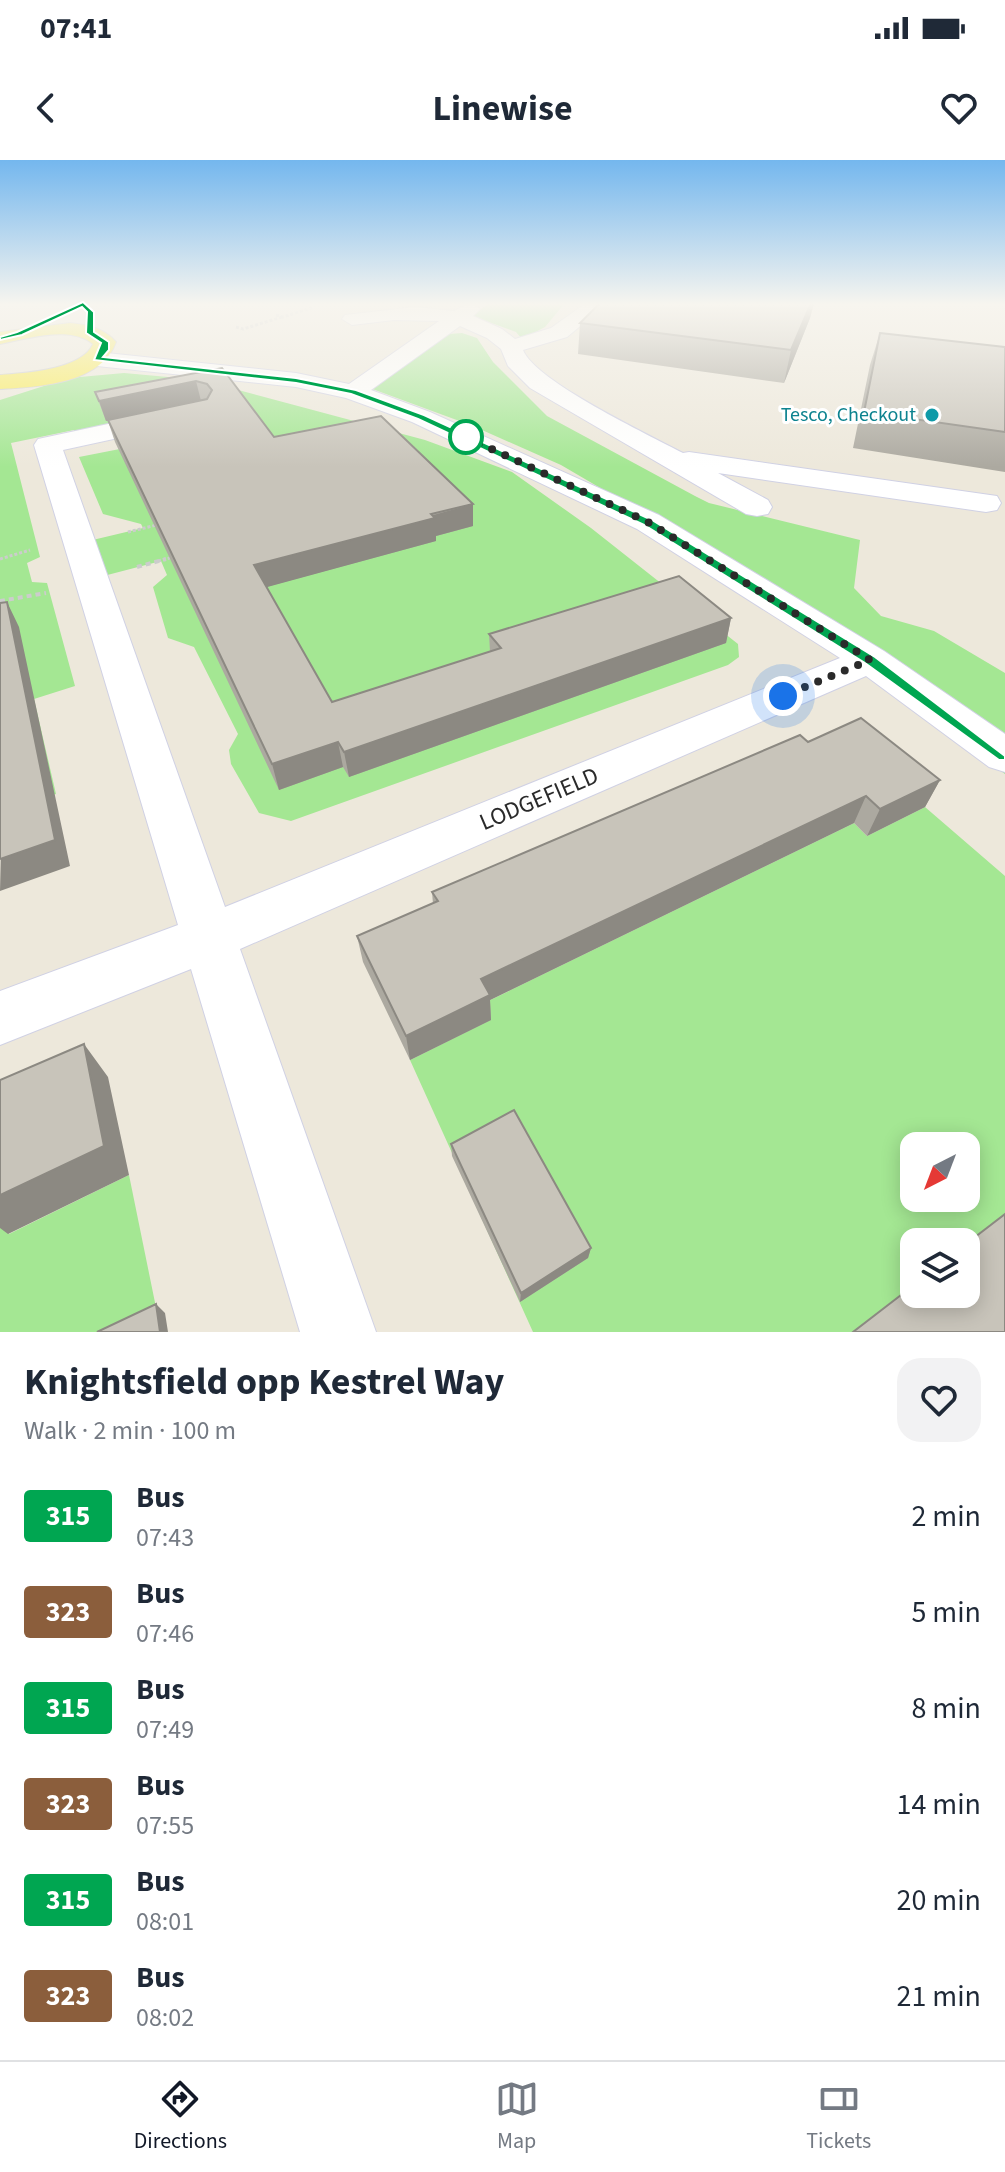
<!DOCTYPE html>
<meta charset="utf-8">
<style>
body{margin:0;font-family:"Source Sans 3",sans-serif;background:#f2f2f3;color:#1f2937;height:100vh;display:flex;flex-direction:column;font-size:30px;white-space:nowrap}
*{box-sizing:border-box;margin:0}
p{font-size:26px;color:#747a83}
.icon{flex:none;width:44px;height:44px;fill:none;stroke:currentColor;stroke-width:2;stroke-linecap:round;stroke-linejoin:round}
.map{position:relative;height:1172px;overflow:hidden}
.sheet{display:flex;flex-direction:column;background:#fff;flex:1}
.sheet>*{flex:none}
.badge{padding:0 16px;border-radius:6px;font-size:28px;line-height:52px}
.needle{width:52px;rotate:222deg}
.tools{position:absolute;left:900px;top:972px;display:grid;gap:16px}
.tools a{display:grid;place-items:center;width:80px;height:80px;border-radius:16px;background:#fff;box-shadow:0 4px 20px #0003;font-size:40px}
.you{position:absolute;width:40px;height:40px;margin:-20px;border:6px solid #fff;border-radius:50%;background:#1a73e8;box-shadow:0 0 0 12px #1a73e833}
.map>.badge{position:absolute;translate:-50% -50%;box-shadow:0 0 0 4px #fff}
.round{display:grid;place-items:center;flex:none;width:84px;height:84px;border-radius:24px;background:#f2f2f3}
.head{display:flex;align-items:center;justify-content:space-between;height:136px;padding:0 24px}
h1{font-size:38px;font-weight:700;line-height:60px}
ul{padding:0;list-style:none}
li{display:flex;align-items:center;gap:24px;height:96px;padding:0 24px}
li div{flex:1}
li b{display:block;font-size:30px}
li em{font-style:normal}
li .badge{min-width:88px;font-weight:700;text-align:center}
.status{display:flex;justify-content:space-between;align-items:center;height:56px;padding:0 40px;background:#fff;direction:ltr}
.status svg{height:22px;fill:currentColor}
header{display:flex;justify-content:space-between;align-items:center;height:104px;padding:0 24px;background:#fff;font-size:36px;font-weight:700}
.tab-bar{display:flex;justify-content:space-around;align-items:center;height:112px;border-top:2px solid #e0e1e3;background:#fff;font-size:22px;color:#747a83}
.tab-bar a{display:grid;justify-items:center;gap:4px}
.tab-bar .active{color:#111827}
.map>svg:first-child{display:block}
.green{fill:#a4e793;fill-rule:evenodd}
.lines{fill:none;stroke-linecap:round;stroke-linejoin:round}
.minor-casing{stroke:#d0d1e4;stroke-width:2}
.major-casing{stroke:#ccc;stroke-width:2}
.path-far1{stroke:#ccc;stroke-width:3;stroke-dasharray:3 2;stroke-linecap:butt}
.path{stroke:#ccc;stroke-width:4;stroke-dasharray:5 4;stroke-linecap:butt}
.minor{fill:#fff;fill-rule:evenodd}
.major{fill:#f9eb53;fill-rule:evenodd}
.wall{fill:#aca9a0}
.shaded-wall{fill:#8c8982}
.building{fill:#c8c4ba;stroke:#8c8982;stroke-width:2}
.line{fill:#00a651;stroke:#fff;stroke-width:2}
.walk{stroke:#2a2a2a;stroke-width:8;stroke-dasharray:0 14.4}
.culture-dot{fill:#0f9aa8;stroke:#fff;stroke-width:3}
.stop-dot{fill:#fff;stroke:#00a651;stroke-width:4}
.labels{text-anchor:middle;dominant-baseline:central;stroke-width:6;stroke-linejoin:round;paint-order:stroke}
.far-culture-label{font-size:20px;fill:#0d838f;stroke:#fff;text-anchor:end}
.street-label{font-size:24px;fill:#2a2a2a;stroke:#fff}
</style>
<div class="status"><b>07:41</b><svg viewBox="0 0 49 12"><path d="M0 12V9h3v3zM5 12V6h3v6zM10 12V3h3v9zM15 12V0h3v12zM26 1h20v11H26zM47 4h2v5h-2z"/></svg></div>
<header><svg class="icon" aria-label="back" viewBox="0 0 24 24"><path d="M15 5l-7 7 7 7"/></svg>Linewise<svg class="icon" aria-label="heart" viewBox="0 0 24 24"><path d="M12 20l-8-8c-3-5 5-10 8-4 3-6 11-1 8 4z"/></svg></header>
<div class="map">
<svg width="1005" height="1172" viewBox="0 0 1005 1172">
<rect width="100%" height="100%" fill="#ede8db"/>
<path class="green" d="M489 143H565L545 167 522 179 516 172 472 156Z
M462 173 477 178 493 202 547 256 695 336 709 343 860 380 854 428 881 456 934 471 1005 513V614L788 457 602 329 561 305 473 266 367 227 449 174Z
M124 213 201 220 425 280 512 312 591 368 738 484 739 497 728 505 291 661 259 653 231 604 229 590 238 574 194 487 168 478 153 427 167 415 161 401 92 419 80 383 143 368 141 364 103 354 79 297 130 287 124 276 74 285V270L11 283 40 397 27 403 32 422 47 423 75 526 34 539 56 634 0 652V240L69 218Z
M925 647 1005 716V1064L966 1093V1082H914V1131L857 1172H533L410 900 490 860 482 844 854 663 867 676ZM914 986H966V1038H914Z
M129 1015 161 1172H0V1056L9 1074Z"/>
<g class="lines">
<defs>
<path id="minor" d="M470 143 480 149 473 156 502 169 515 179 551 168 586 143H608L567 177 523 190C535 221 649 275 683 293L689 292 997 336 1001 343 997 350 986 352 718 313 768 340 772 347 768 354 757 356 746 354 530 228 508 206 501 189 487 178 460 166 371 230 430 252 659 355 884 491 1005 574V612L989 607 866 516 240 789 376 1172H300L191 809 0 885V831L178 765 34 285 38 279 169 251 178 253 182 259 178 265 63 290 225 747 840 498 637 369 412 262 346 238 296 227 97 206 89 204 86 199 89 194 97 192 296 213 349 224 439 161 394 160 352 165 342 159 345 155 415 147 454 151Z"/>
<path id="major" d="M70 163C88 165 104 168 116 182 101 224 38 227 0 229V215C25 213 82 210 93 184 70 165 26 179 0 184V172Z"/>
</defs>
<use href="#minor" class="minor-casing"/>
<use href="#major" class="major-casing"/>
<path class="path-far1" d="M276 155 283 157 314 147
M236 167 243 169 282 157
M128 372 161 364
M0 399 30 390
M158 401 174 397"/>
<path class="path" d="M137 407 166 399
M0 441 46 433"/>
<use href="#minor" class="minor"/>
<use href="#major" class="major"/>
</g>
<path class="wall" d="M600 143H814L810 158 784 223 578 194 580 163Z
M880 173 1005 187V312L853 288 870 205Z
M222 208 274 277 473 344V366L436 376V381L266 427 332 542 490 492 489 474 731 458 726 483 349 617 343 607 279 630 115 282 108 261H106L95 232Z
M808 582 940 620 925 647 867 676 854 663 490 840 491 860 410 900 363 802 357 776 433 744 432 732Z
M451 984 591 1088 588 1098 520 1142 452 996Z"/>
<path class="shaded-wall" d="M811 143H814L810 158 784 223 791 190Z
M196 221 201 241 106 261 99 241Z
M473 344V366L436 376V381L260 429 254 405Z
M7 442 19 467 70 706 0 731Z
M731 458 726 483 349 617 344 592Z
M338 582 343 607 279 630 272 604Z
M940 620 925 647 867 676 880 649Z
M866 636 854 663 490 840 491 860 410 900 406 876 481 819Z
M84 884 108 917 129 1015 8 1074 0 1068V1035Z
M591 1088 588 1098 520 1142 521 1133Z
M156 1144 165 1153 168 1172H160Z"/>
<path class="building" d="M600 143H811L791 190 580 163Z
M880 173 1005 187V272L864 252Z
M222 208 274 277 381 256 473 344 431 354 435 358 254 405 332 542 501 488 489 474 679 416 731 458 344 592 338 582 272 604 108 260 207 239 212 230 207 224 196 221 99 241 95 232Z
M7 442 55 680 0 699V443Z
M861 558 940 620 880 649 866 636 481 819 490 835 406 876 357 776 438 741 432 732 800 575 808 582Z
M84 884 104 986 0 1035V920Z
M514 950 591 1088 521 1133 451 984Z
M1005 1054V1172H853L914 1125V1134H966V1084Z
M156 1144 160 1172H97Z"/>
<linearGradient id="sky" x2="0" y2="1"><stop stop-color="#74b7ee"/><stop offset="0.47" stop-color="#f7f5ef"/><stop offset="1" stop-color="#f7f5ef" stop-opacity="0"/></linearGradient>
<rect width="1005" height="307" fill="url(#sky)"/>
<path class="line" d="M83 142 94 152V172L109 182V190L103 197 296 218 356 230 424 255 652 360 875 497 1005 596V600H999L865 503 644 365 418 259 351 234 296 223 94 200 101 183 86 173 87 152 82 147 22 175 0 180V177L17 172Z"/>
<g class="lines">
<path class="walk" d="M466 277 648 362 870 500 783 536"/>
</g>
<circle class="culture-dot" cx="932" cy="255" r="8"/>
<circle class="stop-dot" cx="466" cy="277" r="16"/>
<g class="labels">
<g class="far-culture-label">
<text x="916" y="255">Tesco, Checkout</text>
</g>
<g class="street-label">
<text transform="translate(539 639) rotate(-23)">LODGEFIELD</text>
</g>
</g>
</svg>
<div class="tools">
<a><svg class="needle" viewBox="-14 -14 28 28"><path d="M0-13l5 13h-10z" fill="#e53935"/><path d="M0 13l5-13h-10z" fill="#747a83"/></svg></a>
<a><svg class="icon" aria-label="layers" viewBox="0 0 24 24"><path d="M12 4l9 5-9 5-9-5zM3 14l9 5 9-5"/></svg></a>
</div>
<div class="you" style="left:783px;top:536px"></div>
</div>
<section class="sheet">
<div class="head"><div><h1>Knightsfield opp Kestrel Way</h1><p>Walk · 2 min · 100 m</p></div><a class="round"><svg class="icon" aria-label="heart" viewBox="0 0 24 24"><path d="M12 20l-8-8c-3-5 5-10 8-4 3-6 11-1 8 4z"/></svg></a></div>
<ul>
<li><span class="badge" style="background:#00a651;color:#fff">315</span><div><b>Bus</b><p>07:43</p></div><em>2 min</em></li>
<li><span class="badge" style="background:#8b5e3c;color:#fff">323</span><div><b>Bus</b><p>07:46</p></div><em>5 min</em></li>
<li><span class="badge" style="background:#00a651;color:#fff">315</span><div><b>Bus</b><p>07:49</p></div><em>8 min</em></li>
<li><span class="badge" style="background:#8b5e3c;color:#fff">323</span><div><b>Bus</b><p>07:55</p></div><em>14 min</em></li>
<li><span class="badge" style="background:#00a651;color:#fff">315</span><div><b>Bus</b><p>08:01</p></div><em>20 min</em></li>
<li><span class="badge" style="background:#8b5e3c;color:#fff">323</span><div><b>Bus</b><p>08:02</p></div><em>21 min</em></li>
</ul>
</section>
<nav class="tab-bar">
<a class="active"><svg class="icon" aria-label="directions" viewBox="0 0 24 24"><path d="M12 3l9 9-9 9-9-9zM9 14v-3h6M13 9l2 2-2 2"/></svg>Directions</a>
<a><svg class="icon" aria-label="map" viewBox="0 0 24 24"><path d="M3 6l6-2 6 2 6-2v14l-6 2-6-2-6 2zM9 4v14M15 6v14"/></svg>Map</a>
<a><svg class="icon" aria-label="tickets" viewBox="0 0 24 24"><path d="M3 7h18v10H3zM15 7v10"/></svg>Tickets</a>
</nav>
